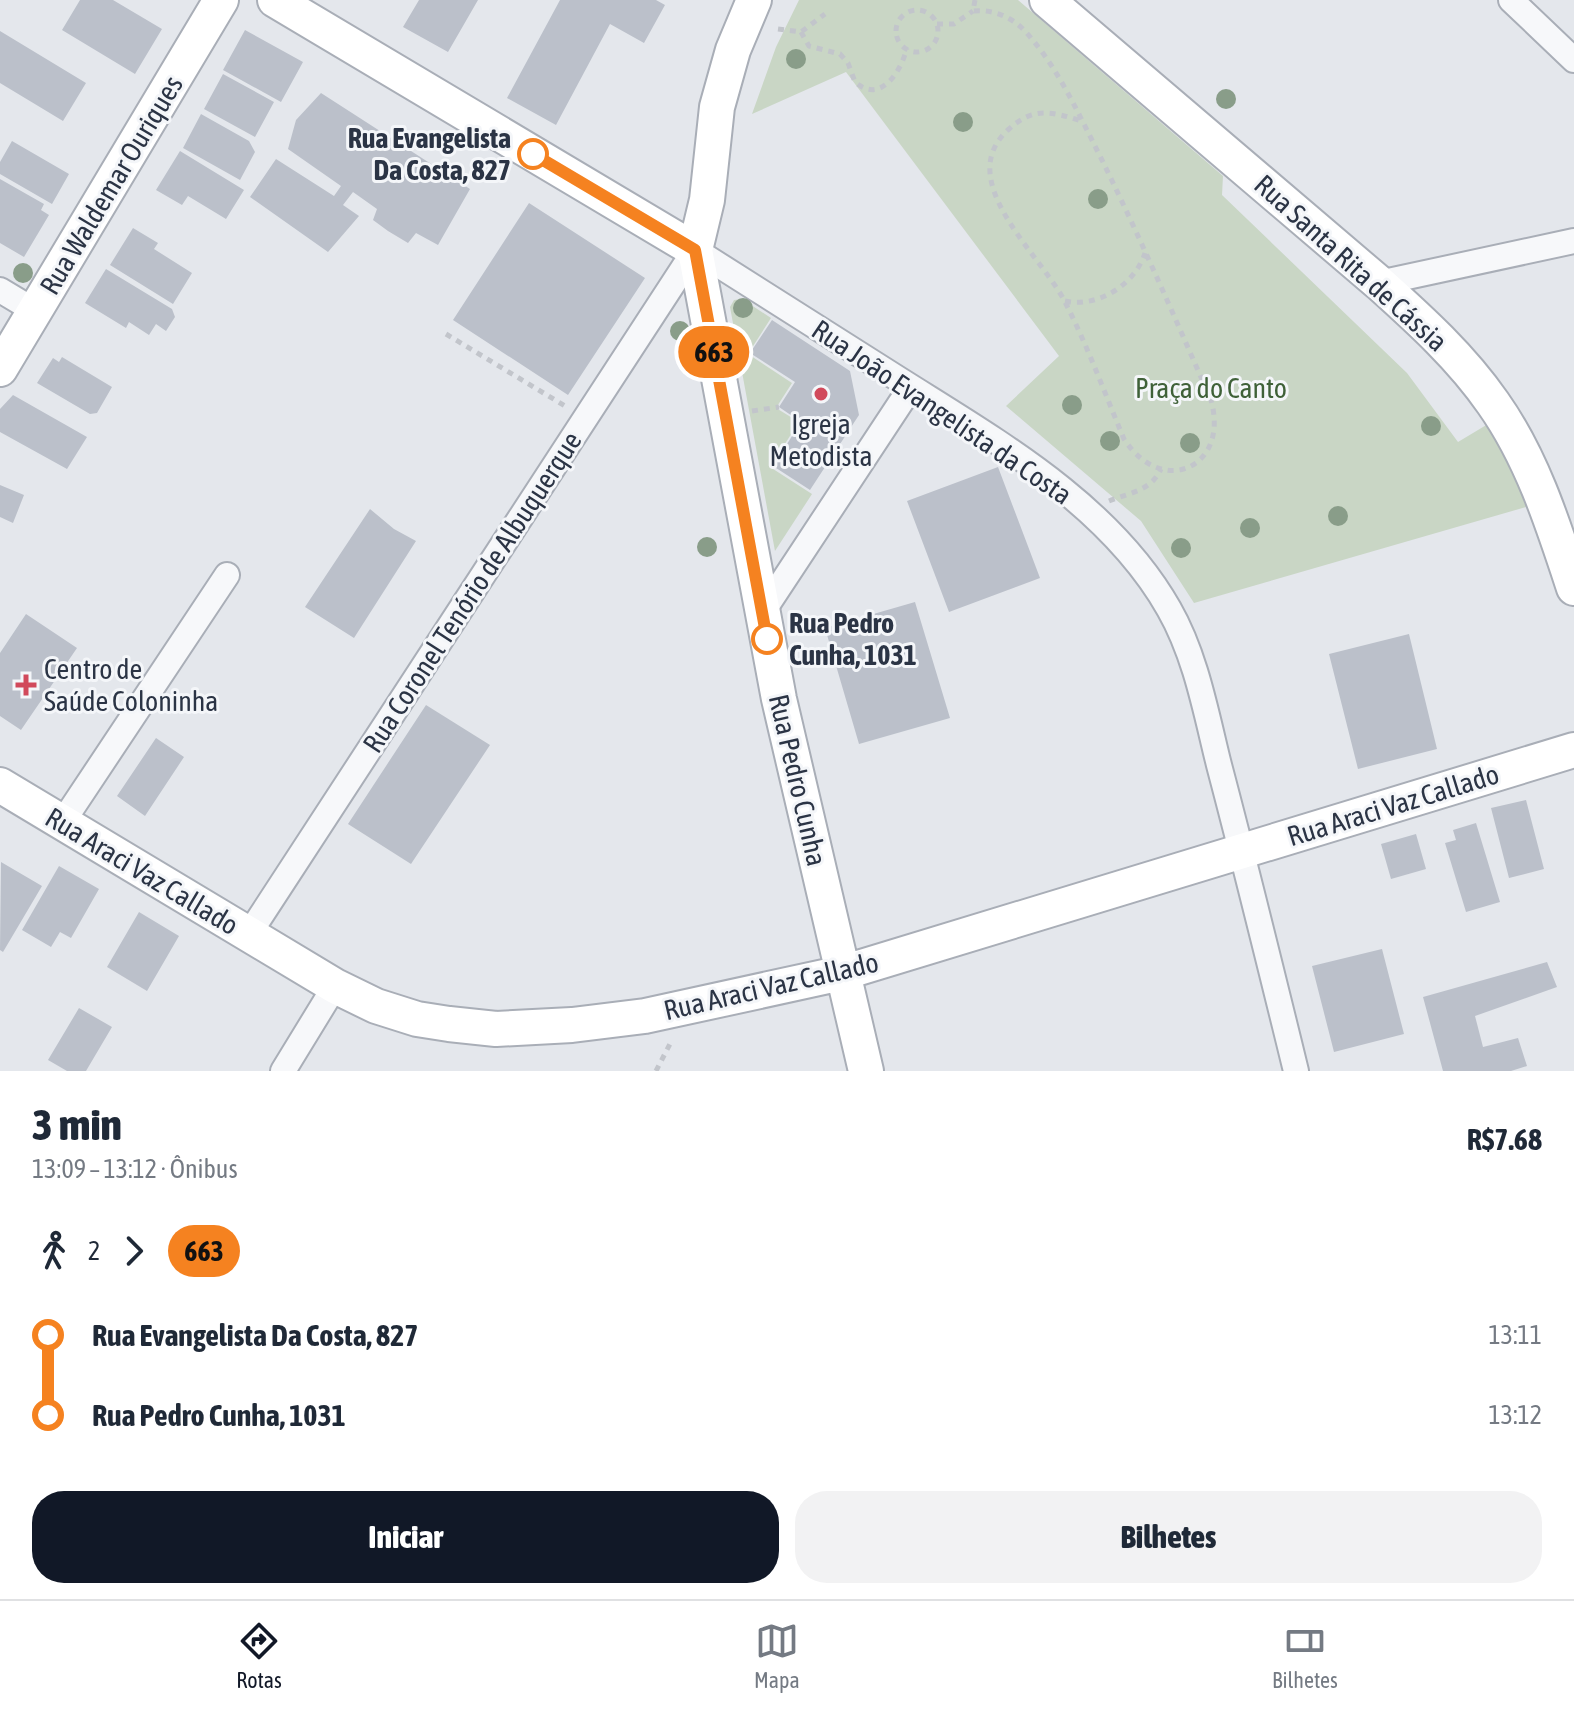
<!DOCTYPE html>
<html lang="pt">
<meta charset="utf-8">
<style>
body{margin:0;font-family:"Asap Condensed",sans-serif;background:#f2f2f3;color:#1f2937;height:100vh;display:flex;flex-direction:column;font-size:30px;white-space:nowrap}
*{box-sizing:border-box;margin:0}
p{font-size:26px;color:#747a83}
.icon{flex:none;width:44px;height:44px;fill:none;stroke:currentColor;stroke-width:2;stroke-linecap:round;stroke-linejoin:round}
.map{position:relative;height:1071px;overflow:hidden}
.drawer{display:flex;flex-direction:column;background:#fff;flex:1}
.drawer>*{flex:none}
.badge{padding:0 16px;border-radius:26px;font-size:28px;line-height:52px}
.map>.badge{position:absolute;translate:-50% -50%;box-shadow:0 0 0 4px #fff}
.legs{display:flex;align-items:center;gap:12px;height:88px;padding:0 32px;font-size:26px}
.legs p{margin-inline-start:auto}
.summary{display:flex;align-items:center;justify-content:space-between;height:136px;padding:0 32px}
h1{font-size:44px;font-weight:800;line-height:60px}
.action{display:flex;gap:16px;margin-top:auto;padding:16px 32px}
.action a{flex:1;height:92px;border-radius:32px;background:#111827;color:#fff;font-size:32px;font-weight:800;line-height:92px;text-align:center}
.action a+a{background:#f2f2f3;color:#1f2937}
ul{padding:0 32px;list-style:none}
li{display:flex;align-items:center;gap:28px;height:80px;font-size:30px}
li i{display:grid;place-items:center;width:12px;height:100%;margin:0 10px;background:currentColor}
li i::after{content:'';width:20px;height:20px;margin:-10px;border:6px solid;border-radius:50%;background:#fff}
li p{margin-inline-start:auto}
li:first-child i{background:linear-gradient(#0000 50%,currentColor 0)}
li:last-child i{background:linear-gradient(currentColor 50%,#0000 0)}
.menu{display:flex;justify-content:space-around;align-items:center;height:112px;border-top:2px solid #e0e1e3;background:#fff;font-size:22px;color:#747a83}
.menu a{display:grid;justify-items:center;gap:4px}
.menu .active{color:#111827}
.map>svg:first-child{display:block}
.green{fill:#c9d6c5}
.building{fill:#bbc0ca}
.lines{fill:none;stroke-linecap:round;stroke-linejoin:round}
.street-casing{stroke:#a9aeb7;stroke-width:28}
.secondary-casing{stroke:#a9aeb7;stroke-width:38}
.path{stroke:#c2c5cb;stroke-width:5;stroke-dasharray:6 6;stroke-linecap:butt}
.street{stroke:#f7f8fa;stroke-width:24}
.secondary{stroke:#fff;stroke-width:34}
.tree{fill:#899d89}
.line-1-casing{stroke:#fff;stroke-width:18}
.line-1{stroke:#f58220;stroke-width:12}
.stop-1-dot{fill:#fff;stroke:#f58220;stroke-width:4}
.poi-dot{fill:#d1495b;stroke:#f4f6f9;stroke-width:3}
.labels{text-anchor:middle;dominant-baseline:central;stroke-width:6;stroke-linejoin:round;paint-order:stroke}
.stop-label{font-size:28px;font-weight:bold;fill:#2b3445;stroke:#f4f6f9;text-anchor:end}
.street-label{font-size:28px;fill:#2b3445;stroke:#f4f6f9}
.park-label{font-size:28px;fill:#3f6138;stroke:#f4f6f9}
.poi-label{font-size:28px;fill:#2b3445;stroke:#f4f6f9}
</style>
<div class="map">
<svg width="1574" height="1071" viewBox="0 0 1574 1071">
<rect width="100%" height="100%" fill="#e4e7ec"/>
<path class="green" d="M799 0H1018L1223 176 1222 195 1407 373 1458 442 1488 424 1512 468 1526 507 1194 603 1141 521 1006 406 1059 356 846 72 752 114 776 47Z
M742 299 771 318 748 354 792 383 776 408 799 422 770 467 812 494 775 551 730 307 734 300Z"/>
<path class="building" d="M80 0H113L162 29 135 74 62 30Z
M419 0H478L448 52 403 27Z
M560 0H656L665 5 644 43 610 24 556 125 507 98Z
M245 30 303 62 281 102 223 70Z
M0 31 86 83 63 121 0 83Z
M223 74 274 102 255 137 204 109Z
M321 93 470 189 438 245 416 233 408 243 388 231 373 220 377 209 353 192 343 205 359 216 328 252 250 197 276 159 334 196 341 186 288 149 296 120Z
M201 114 249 141 255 152 240 180 183 148Z
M12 141 69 174 52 204 0 174V162Z
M180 151 244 190 226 219 188 196 182 205 156 190Z
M0 179 44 204 41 210 49 215 24 257 0 243Z
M529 203 645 278 568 395 453 320Z
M133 228 158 243 154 249 192 273 173 304 110 265Z
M106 269 172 309 175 317 166 331 156 324 149 335 129 322 126 328 85 303Z
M772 320 850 371 859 415 810 490 773 466 801 422 779 407 795 382 750 353Z
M62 357 112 387 97 413 90 414 37 383 53 358 59 362Z
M13 395 87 437 67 469 0 432V409Z
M998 467 1040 578 949 612 907 501Z
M0 485 24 495 13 523 0 517Z
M370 509 394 529 416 541 354 638 305 607Z
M915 602 950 718 859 744 825 628Z
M26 614 77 648 21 730 0 716V653Z
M1409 634 1437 749 1358 769 1329 654Z
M426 705 490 745 411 864 348 824Z
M156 738 184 757 145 816 117 796Z
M1526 800 1544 869 1509 878 1491 808Z
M1476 823 1500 902 1466 912 1445 843 1456 840 1453 830Z
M1416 834 1426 869 1391 879 1381 844Z
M1 862 42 886 3 952 0 950Z
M59 866 99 889 71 938 60 932 51 947 22 930Z
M139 912 179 936 147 991 107 967Z
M1382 949 1404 1034 1334 1052 1312 966Z
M1547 962 1557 987 1475 1016 1483 1047 1518 1038 1527 1066 1511 1071H1443L1423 997Z
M79 1008 112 1027 86 1071H67L48 1060Z"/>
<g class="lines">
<defs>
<path id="street" d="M1511 0 1574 60
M1379 283 1574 241
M0 290 35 311
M762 613 911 387
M62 823 227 575
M249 934 695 250C763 293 831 337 900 380 998 442 1110 505 1169 609 1196 656 1206 713 1219 765 1246 867 1271 969 1296 1071
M283 1071 335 986"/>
<path id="secondary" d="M275 0 695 250
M754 0 733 50 717 107 707 200 695 250 779 699 866 1071
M1047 0 1379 283C1420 320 1461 357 1493 403 1532 458 1553 524 1574 588
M0 369 221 0
M0 785 335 986 376 1006 417 1019 449 1024 496 1029 572 1025 645 1016 842 973 1574 750"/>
</defs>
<use href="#street" class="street-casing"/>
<use href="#secondary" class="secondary-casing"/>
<path class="path" d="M975 0 973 11C997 9 1016 19 1031 38 1060 72 1079 115 1099 154 1139 235 1175 318 1211 400 1230 468 1162 498 1124 439 1105 394 1088 347 1066 304 1044 257 950 181 1009 129 1034 106 1052 112 1082 121
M896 31a21 21 0 1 1 42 0a21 21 0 1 1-42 0Z
M937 24H954L973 11
M778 29 801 32 825 14
M801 32 809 46 840 54 848 63 855 82C881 105 901 71 907 48
M1065 301C1099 308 1135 284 1145 253
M446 334 565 406
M752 411 779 407
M1109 501C1129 493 1151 491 1161 469
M656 1071 672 1040"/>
<use href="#street" class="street"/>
<use href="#secondary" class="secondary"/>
</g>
<g class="tree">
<circle cx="796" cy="59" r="10"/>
<circle cx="1226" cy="99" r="10"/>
<circle cx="963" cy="122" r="10"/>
<circle cx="1098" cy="199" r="10"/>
<circle cx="23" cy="273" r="10"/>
<circle cx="743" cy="308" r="10"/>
<circle cx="680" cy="331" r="10"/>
<circle cx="687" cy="359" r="10"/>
<circle cx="1072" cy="405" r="10"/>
<circle cx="1431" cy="426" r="10"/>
<circle cx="1110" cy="441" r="10"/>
<circle cx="1190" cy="443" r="10"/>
<circle cx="1338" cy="516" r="10"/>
<circle cx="1250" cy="528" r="10"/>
<circle cx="707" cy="547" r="10"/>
<circle cx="1181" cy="548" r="10"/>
</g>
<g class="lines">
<defs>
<path id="line-1" d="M533 154 695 250 767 639"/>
</defs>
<use href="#line-1" class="line-1-casing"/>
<use href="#line-1" class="line-1"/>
</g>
<g class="stop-1-dot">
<circle cx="533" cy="154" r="14"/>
<circle cx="767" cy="639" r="14"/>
</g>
<g class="poi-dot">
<circle cx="821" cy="394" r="8"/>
<path d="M22 673h8v8h8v8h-8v8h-8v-8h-8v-8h8z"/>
</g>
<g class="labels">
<g class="stop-label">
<text x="511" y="138">Rua Evangelista<tspan x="511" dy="32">Da Costa, 827</tspan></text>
<text x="789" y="623" text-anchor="start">Rua Pedro<tspan x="789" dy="32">Cunha, 1031</tspan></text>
</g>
<g class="street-label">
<text transform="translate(111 185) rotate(-59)">Rua Waldemar Ouriques</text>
<text transform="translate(1351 263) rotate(42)">Rua Santa Rita de Cássia</text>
<text transform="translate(942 412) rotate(34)">Rua João Evangelista da Costa</text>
<text transform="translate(472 592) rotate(-57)">Rua Coronel Tenório de Albuquerque</text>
<text transform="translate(798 780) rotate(77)">Rua Pedro Cunha</text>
<text transform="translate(1393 805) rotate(-17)">Rua Araci Vaz Callado</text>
<text transform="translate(142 871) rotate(31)">Rua Araci Vaz Callado</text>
<text transform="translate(771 986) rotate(-13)">Rua Araci Vaz Callado</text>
</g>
<g class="park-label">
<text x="1211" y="388">Praça do Canto</text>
</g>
<g class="poi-label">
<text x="821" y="424">Igreja<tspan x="821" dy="32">Metodista</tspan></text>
<text x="44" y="669" text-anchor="start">Centro de<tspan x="44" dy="32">Saúde Coloninha</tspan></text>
</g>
</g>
</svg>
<b class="badge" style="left:714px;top:352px;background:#f58220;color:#111">663</b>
</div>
<section class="drawer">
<div class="summary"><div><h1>3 min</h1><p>13:09 – 13:12 · Ônibus</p></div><b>R$7.68</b></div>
<div class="legs"><svg class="icon" aria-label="walk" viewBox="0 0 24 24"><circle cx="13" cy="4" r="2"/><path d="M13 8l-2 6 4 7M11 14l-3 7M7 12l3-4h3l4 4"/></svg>2<svg class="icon" aria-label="forward" viewBox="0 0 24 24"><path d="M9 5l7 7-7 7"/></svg><b class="badge" style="background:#f58220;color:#111">663</b></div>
<ul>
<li><i style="color:#f58220"></i><b>Rua Evangelista Da Costa, 827</b><p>13:11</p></li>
<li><i style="color:#f58220"></i><b>Rua Pedro Cunha, 1031</b><p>13:12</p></li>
</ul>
<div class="action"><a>Iniciar</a><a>Bilhetes</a></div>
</section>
<nav class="menu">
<a class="active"><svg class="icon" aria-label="directions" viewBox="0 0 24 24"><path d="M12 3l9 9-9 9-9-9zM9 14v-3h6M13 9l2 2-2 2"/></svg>Rotas</a>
<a><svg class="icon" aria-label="map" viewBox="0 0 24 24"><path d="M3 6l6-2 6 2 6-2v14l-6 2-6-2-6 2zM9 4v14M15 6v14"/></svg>Mapa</a>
<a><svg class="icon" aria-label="tickets" viewBox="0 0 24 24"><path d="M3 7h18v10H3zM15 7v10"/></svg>Bilhetes</a>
</nav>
